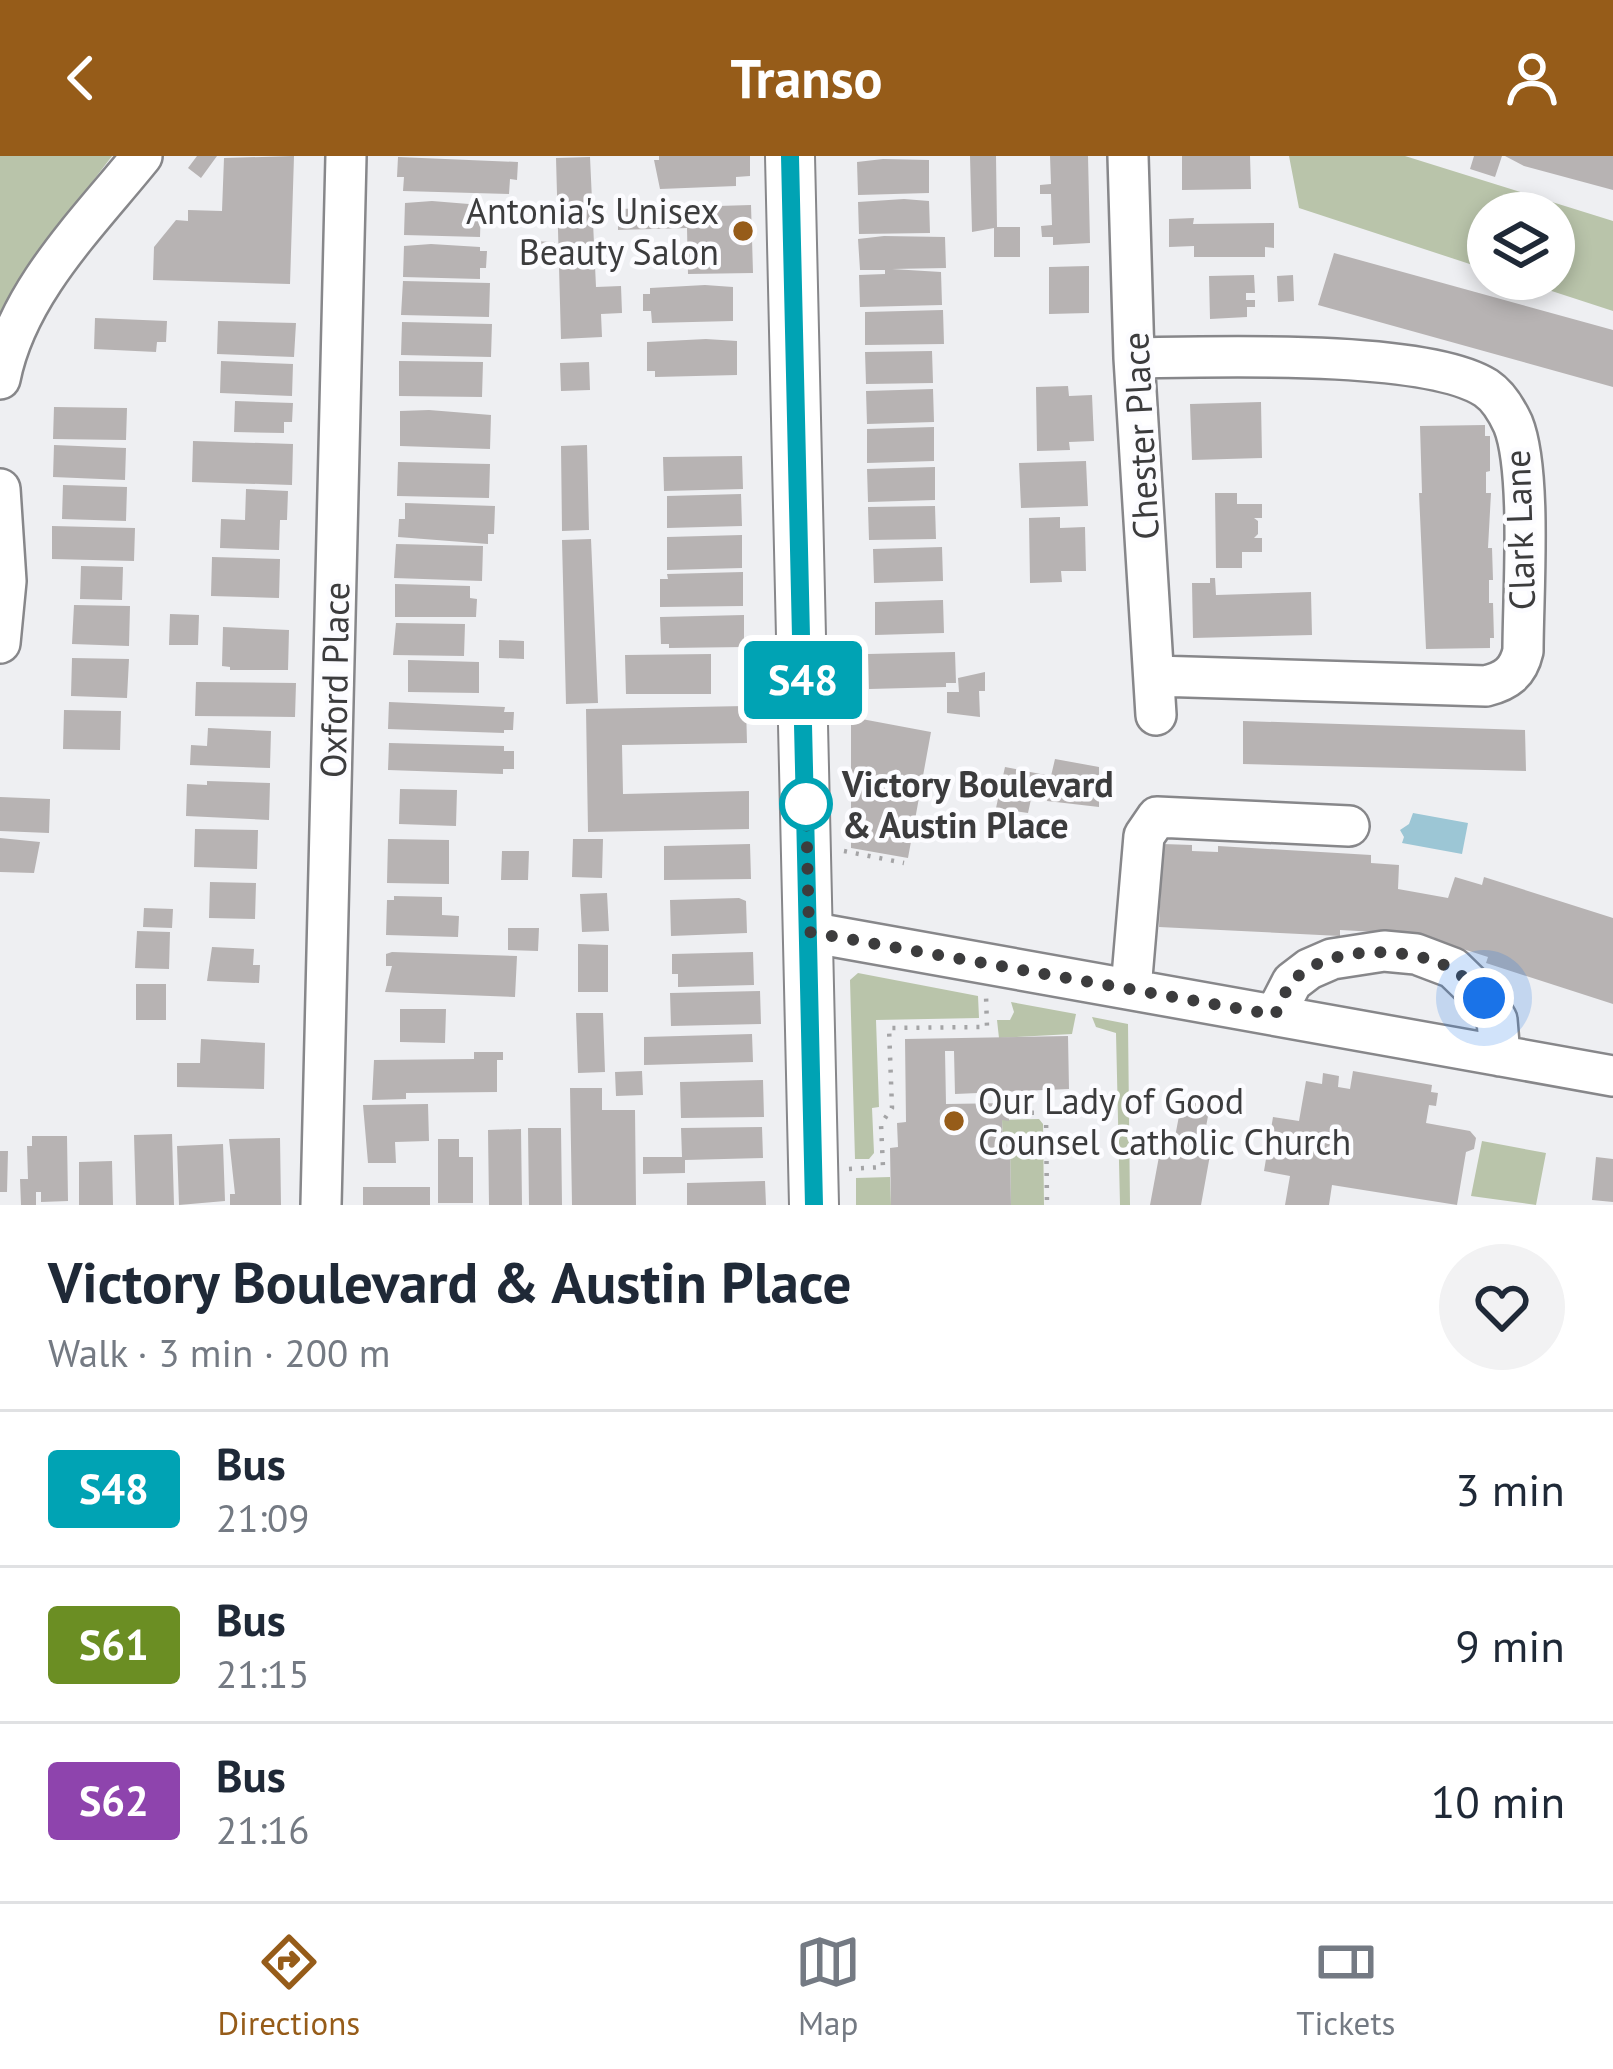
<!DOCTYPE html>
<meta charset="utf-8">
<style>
body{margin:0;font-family:"PT Sans",sans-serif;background:#f2f2f3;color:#1f2937;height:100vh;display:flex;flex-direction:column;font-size:45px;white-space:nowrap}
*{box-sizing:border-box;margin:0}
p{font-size:39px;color:#747a83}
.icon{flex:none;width:66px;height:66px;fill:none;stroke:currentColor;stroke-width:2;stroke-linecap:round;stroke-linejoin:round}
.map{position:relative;height:1049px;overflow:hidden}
.sheet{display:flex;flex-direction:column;background:#fff;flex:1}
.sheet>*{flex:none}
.badge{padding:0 24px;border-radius:9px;font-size:42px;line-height:78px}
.buttons{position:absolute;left:1467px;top:36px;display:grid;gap:24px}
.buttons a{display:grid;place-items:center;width:108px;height:108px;border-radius:50%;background:#fff;box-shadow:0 6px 18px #0003;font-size:60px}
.you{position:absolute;width:60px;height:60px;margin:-30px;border:9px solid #fff;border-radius:50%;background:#1a73e8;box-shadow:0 0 0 18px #1a73e833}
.map>.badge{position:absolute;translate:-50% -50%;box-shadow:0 0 0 6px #fff}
.round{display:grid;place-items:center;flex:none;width:126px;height:126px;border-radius:63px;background:#f2f2f3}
.headline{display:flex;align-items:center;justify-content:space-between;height:204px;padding:0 48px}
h1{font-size:57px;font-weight:600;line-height:90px}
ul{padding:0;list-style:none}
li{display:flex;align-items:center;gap:36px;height:156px;padding:0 48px;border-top:3px solid #e0e1e3}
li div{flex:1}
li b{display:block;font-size:45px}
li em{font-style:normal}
li .badge{min-width:132px;font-weight:700;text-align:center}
header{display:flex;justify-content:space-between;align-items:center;height:156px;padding:0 48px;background:#965c19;color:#fff;font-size:54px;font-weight:600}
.menu{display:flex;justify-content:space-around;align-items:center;height:168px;border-top:3px solid #e0e1e3;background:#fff;font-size:33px;color:#747a83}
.menu a{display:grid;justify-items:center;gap:6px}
.menu .active{color:#965c19}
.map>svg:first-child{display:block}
.green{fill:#b9c4aa}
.water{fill:#9cc6d5}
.building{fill:#b7b3b3}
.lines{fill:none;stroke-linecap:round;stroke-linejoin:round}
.minor-casing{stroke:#87878a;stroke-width:44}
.major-casing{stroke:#87878a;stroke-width:52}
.path{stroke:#a4a4a6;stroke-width:4.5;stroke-dasharray:3 9;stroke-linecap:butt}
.minor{stroke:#fff;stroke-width:39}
.major{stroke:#fff;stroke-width:48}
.line-casing{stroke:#fff;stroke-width:27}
.line{stroke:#00a3b4;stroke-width:18}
.walk{stroke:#3c3c3d;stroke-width:12;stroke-dasharray:0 21.6}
.poi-dot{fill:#965c19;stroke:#fcfcff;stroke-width:4.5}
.stop-dot{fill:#fff;stroke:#00a3b4;stroke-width:6}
.labels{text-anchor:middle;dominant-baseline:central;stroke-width:9;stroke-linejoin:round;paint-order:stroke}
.poi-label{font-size:36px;fill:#3c3c3d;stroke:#fcfcff;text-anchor:end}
.street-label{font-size:36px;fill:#3c3c3d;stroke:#fcfcff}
.stop-label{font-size:36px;font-weight:bold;fill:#3c3c3d;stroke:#fcfcff;text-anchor:start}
</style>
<header><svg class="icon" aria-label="back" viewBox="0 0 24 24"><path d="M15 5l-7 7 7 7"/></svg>Transo<svg class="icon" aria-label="person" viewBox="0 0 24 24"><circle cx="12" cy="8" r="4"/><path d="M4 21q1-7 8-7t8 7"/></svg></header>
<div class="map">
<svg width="1613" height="1049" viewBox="0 0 1613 1049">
<rect width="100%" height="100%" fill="#eeeff2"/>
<path class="green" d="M0 0H112L29 109 0 157Z
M1289 0H1405L1613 65V155L1515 123H1554V57H1488V114L1299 52Z
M858 817 978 840 979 862 876 864 879 951 872 952 874 997 869 1003H855L850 824Z
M1011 846 1076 858 1072 878 999 882 997 864H1010L1014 856Z
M1092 861 1128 868 1130 1049H1120L1116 877 1096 871Z
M1039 963 1043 968 1044 1049H1011L1010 989H1003L1002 964Z
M1482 985 1546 997 1536 1049 1471 1040Z
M890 1021 891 1049H856V1022Z"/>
<path class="water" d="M1413 657 1468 667 1462 698 1402 687 1404 681 1400 674 1409 668Z"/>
<path class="building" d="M197 0H217L201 22 188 12Z
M294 0 290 128 153 124 154 91 176 64 188 65V54L222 55 224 2Z
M659 0H750V20L736 21V30L660 33 654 4H659Z
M970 0H996L997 71H1020V101H994V72L972 76Z
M1050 0H1088L1090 87 1053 89V81H1042L1041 70 1052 69 1051 38H1040V29L1051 28Z
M1182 0H1250L1251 33 1182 34Z
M1474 0H1502L1495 21 1470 13Z
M1505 0H1613V34L1524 10Z
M398 1 518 6 517 24 510 23 509 38 403 35 404 21H397Z
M590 1 596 131 621 130 622 157 601 158 602 181 561 183 556 2Z
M883 3 929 4V37L858 39 857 6Z
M904 43 929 45 930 77 859 78 858 46Z
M432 45 481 49 480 81 404 79 405 47Z
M751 49 753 117 688 118 687 72 618 74V53Z
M1194 62 1193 68 1274 67V92L1265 91V101H1194V90L1169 91V63Z
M884 80 945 81 946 112 892 113 941 116 942 149 860 151 859 119 885 118V114H860L858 83Z
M530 85 555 86V101H530Z
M431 88 480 91V95H487L486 112H480V123L403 121 404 90Z
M1334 97 1613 174V231L1318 149Z
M1089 110V157L1049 158V111Z
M1254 119 1255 137H1246V144H1255V151H1247V161L1210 163 1209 120Z
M1293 119 1294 145 1278 146 1277 120Z
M403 125 490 127 489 161 401 159Z
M705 129 733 131V165L652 167 651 155H643V138H650V132Z
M943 154 944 188 865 189V156Z
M95 162 167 165 166 186H157L156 196 94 193Z
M218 165 296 167 294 201 217 198Z
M402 166 492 168 491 201 401 199Z
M706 183 737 185V219L655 221V215H647V186Z
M932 195 933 227 866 228 865 196Z
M221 205 293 208 292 240 220 237Z
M399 205 483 206 482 241 399 240Z
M589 206 590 234 561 235 560 207Z
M1068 230 1069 240 1092 239 1094 285 1069 286 1070 294 1037 295 1036 231Z
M933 233 934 266 867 268 866 235Z
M235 245 293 247 292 266H284V277L234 276Z
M1261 246 1262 302 1192 304 1190 248Z
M54 251 127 252 126 284 53 283Z
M429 254 491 259 490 293 400 290V255Z
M1485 269V280H1490V315L1486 316V337H1491L1488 392H1492L1493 424H1489V447H1493L1494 482H1490V492L1426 493 1419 337H1422L1420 270Z
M934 271V305L867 307V273Z
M193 285 293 288 292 329 192 326Z
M54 289 126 292 125 324 53 321Z
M587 289 589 374 562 375 561 290Z
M742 300 743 333 664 335 663 301Z
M1086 305 1088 350 1021 352 1019 307Z
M398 306 490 308 489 342 397 340Z
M935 311V344L868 346 867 313Z
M63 329 127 331 126 365 62 363Z
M246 333 288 335 287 364H280L279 394 220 392 221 363 245 364Z
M1215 337H1237V348H1262V362H1254L1258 365V378L1254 382H1262V396H1242V412H1216Z
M741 338 742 370 667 372V340Z
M405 347 495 350 494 378H488V388L398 381 399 363H405Z
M935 350 936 383 869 384 868 351Z
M1060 361V372L1085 371 1086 415H1061L1062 426 1030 427 1029 362Z
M52 370 135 372 134 405 52 403Z
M742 379V412L667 414V381Z
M591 383 598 547 566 548 562 384Z
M396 388 483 390 482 425 394 422Z
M942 391 943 425 874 427 873 393Z
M212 401 280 403 279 442 211 440Z
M81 410 123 411 122 444 80 443Z
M743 416V450L660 451V423H668L667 418Z
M1210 422H1215L1216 439 1311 436 1312 479 1193 482 1192 427H1210Z
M395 428 470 430V442L477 443 476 461H395Z
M943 444 944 477 875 479V446Z
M74 449 130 450 129 490 72 488Z
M170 458 199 459 198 489H169Z
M744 459V491L669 492V488H661L660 461Z
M396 467 465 468 464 500 393 499Z
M223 471 289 474 288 514H230V511L222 510Z
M499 484 524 485V503L499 502Z
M955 496 956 527H946V531L869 533 868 498Z
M711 498V538H626L625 499Z
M72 502 129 503 127 542 71 540Z
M408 504 479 506V537L408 536Z
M985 516V535H979L980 561 947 557V536H959L958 522Z
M196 526 296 527 295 561 195 560Z
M389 546 505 551 504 556H514L513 574H504V577L388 573Z
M746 550 747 587 622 589 623 638 749 635V673L588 676 586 553Z
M64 554 121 555 120 594 63 593Z
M851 561 931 576 908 702 851 692Z
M1243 565 1525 574 1526 615 1243 608Z
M208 572 271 575 270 612 190 609 191 589 207 590Z
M389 587 504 590V595H514V613H503V618L388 614Z
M1055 603 1099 611V651L1047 645 1049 634H1033L1028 657 996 652 1005 611 1051 620Z
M207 625 270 627 269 664 186 660 187 628 207 629Z
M400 633 457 634 456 670 399 668Z
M0 641 50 643 49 677 0 675Z
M195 673 258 674 257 713 194 711Z
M0 682 40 686 34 717 0 716Z
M388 683 449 684V728L387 727Z
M573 683H603L602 722 572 721Z
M750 688 751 723 664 724V690Z
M1163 688 1192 689V695L1218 696V690L1371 699V707L1399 709 1398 733 1448 742 1455 721 1482 729 1484 721 1613 762V848L1486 807 1488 801 1435 784 1396 777 1340 774V780L1159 771Z
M502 695H529L528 724H501Z
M210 726 256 727 255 763 209 762Z
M607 737 609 775 582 776 580 738Z
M394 740 442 741V759L459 760 458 781 386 779 387 744H394Z
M739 742 746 745 747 777 671 780 670 744Z
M144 752 173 753 172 772 143 771Z
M508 772H539L538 795 508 794Z
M137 775 170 776 169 813 135 812Z
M578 788 608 789V836H578Z
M212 791 254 793 253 809H260L259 827 207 825Z
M392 796 517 800 515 841 385 836 392 810H386V798Z
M753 796 754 829 678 831V818H672V798Z
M136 828H166V864H136Z
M760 835 761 868 671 870 670 837Z
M400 853H446L445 887 400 886Z
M576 857H603L605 916 578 917Z
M752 878 753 906 644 909V881Z
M1068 880 1069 933 955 938 954 895H945L946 948 1009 947V965L1002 964 1003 989H1010L1011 1049H891L890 992 898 991 897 967 906 966 905 883Z
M201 883 265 887 264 933 177 931V907H200Z
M474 896H503V904H497V936L406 937V943L372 944 374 904 474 903Z
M642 915 643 939 616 940 615 916Z
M1353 915 1432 929 1431 936 1438 937 1436 950 1429 949 1426 967 1470 975 1476 982 1474 993 1466 996 1457 1049 1332 1029 1329 1049H1285L1290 1020 1264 1015 1273 961 1299 965 1306 925 1322 928 1323 917 1339 920 1338 931 1350 933Z
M763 924 764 961 681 962 680 926Z
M570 932H602V954H635L636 1049H572Z
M1182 944 1210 950 1203 986 1212 988 1201 1049H1150L1163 979 1175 981Z
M428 948 429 985 395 986 396 1007H368L363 949Z
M762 971 763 1002 685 1004V1017L643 1018V1001H682L681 972Z
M528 972H561L562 1049H529Z
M521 973 522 1049H489L488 974Z
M172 978 174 1049H136L134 979Z
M32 980H67L68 1045 41 1046V1036H36V1049H21L20 1023H28L27 990H32Z
M280 982 281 1049H230V1038H235L229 983Z
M438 983H459V1001H473V1047H438Z
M223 988 225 1045 179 1049 177 990Z
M0 995H8L7 1036H0Z
M1596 1001 1613 1003V1046L1592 1044Z
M112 1005 113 1049H79V1006Z
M765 1025 766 1049H687V1027Z
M363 1031H430V1049H363Z"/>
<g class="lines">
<defs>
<path id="minor" d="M1128 0 1134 202 1156 559
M1134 202C1212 201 1425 193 1486 232 1498 240 1507 255 1513 268 1532 315 1523 440 1523 495 1518 517 1506 525 1486 530L1155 520
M0 223C17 136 88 67 142 0
M0 333 6 425 0 487
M809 776 1613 920
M1131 833 1144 680 1157 661 1349 670
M1275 859 1292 826 1309 813 1332 803 1384 795 1416 798 1453 812 1484 842 1497 864 1500 900
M321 1049 346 0"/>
<path id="major" d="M790 0 814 1049"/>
</defs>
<use href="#minor" class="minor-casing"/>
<use href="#major" class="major-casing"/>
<path class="path" d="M844 695 904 707
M1019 957 1060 956
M1046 957 1047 1049
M849 1013 883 1011 881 968 892 952 889 872 987 871 986 839"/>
<use href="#minor" class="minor"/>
<use href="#major" class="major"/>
</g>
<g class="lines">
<defs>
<path id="line" d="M790 0 814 1049"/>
</defs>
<use href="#line" class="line-casing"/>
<use href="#line" class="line"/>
<path class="walk" d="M806 648 809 776 1275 859C1280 849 1285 834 1293 825 1326 789 1408 790 1448 811 1462 817 1473 831 1484 842"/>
</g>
<g class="poi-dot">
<circle cx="743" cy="75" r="12"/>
<circle cx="954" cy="965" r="12"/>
</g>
<circle class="stop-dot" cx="806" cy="648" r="24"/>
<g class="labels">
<g class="poi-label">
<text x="719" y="54">Antonia's Unisex<tspan x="719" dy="41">Beauty Salon</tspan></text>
<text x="978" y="944" text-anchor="start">Our Lady of Good<tspan x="978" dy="41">Counsel Catholic Church</tspan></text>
</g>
<g class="street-label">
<text transform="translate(1140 280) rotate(-93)">Chester Place</text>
<text transform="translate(1519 374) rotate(-92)">Clark Lane</text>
<text transform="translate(334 524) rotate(-89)">Oxford Place</text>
</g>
<g class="stop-label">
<text x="842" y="627">Victory Boulevard<tspan x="842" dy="41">&amp; Austin Place</tspan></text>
</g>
</g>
</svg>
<div class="buttons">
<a><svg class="icon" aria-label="layers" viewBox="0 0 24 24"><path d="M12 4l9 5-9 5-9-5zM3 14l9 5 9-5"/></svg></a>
</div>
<div class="you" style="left:1484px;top:842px"></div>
<b class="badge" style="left:803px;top:524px;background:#00a3b4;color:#fff">S48</b>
</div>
<section class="sheet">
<div class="headline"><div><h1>Victory Boulevard &amp; Austin Place</h1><p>Walk · 3 min · 200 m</p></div><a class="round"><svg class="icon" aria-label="heart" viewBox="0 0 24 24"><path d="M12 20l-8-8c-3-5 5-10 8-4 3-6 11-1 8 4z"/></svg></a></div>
<ul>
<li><span class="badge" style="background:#00a3b4;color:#fff">S48</span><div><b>Bus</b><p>21:09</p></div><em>3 min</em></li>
<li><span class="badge" style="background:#6b8e23;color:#fff">S61</span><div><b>Bus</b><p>21:15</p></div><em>9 min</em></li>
<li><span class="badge" style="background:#8e44ad;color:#fff">S62</span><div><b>Bus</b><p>21:16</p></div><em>10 min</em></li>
</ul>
</section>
<nav class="menu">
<a class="active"><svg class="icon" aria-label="directions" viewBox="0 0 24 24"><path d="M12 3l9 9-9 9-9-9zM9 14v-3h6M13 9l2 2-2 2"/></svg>Directions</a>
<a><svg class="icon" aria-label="map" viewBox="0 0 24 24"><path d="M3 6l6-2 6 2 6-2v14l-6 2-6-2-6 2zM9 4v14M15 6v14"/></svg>Map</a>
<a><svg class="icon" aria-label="tickets" viewBox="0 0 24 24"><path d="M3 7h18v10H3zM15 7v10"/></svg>Tickets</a>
</nav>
